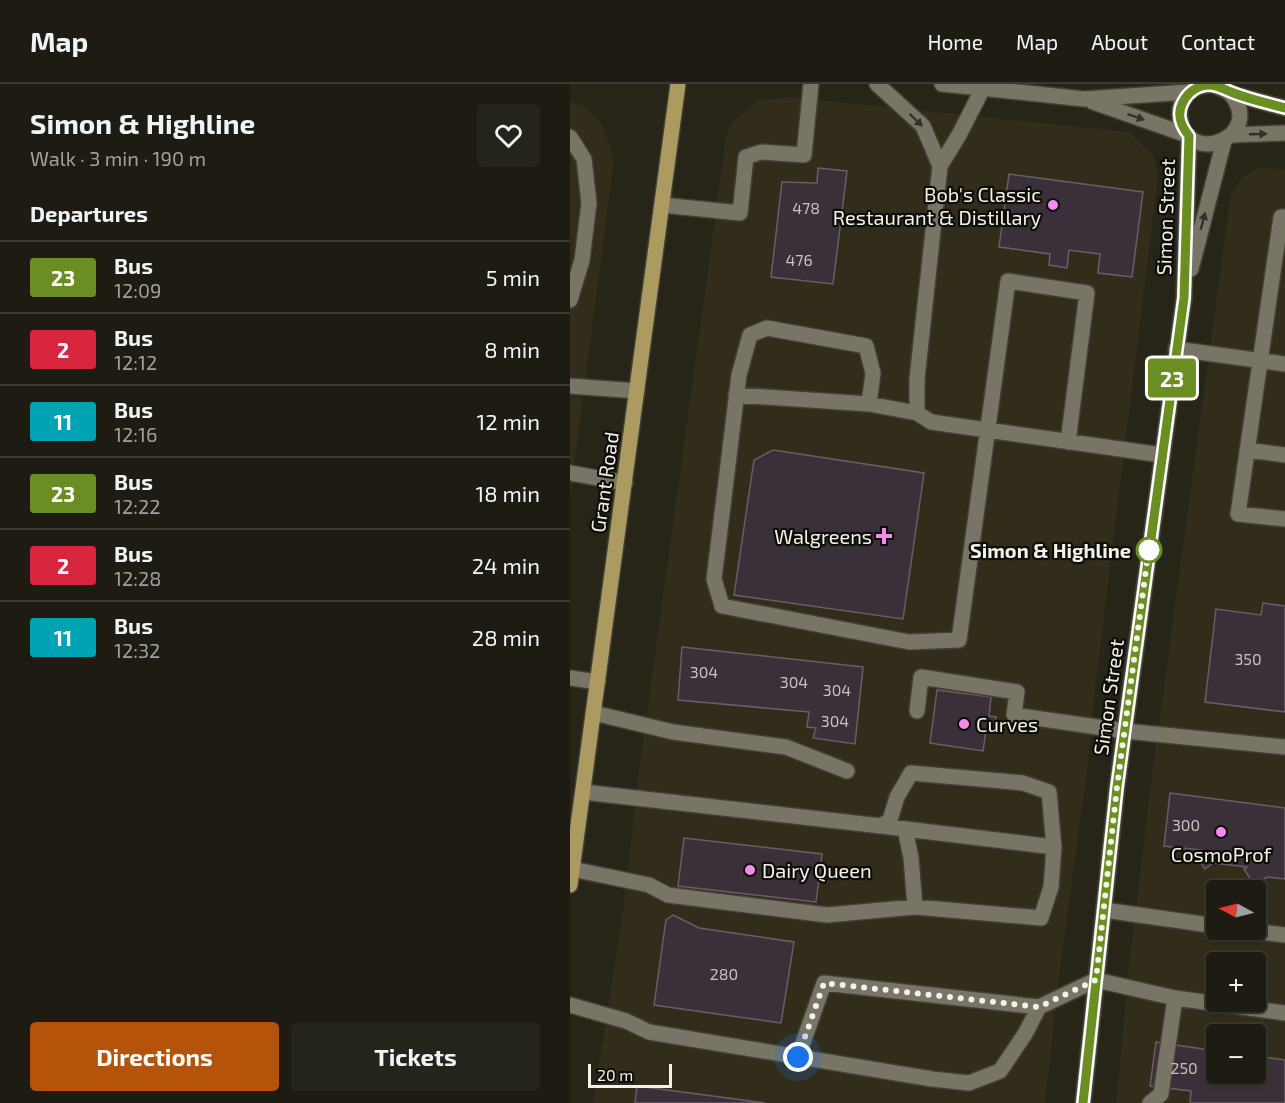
<!DOCTYPE html>
<meta charset="utf-8">
<style>
body{margin:0;font-family:"Exo 2",sans-serif;background:#25241b;color:#f1f3f6;height:100vh;display:flex;flex-direction:column;font-size:22px;white-space:nowrap}
*{box-sizing:border-box;margin:0}
p{font-size:20px;color:#a0a19f}
.icon{flex:none;width:33px;height:33px;fill:none;stroke:currentColor;stroke-width:2;stroke-linecap:round;stroke-linejoin:round}
.map{position:relative;flex:1;overflow:hidden}
.panel{display:flex;flex-direction:column;background:#1d1b12;width:570px}
.panel>*{flex:none}
.badge{padding:0 12px;border-radius:4px;font-size:21px;line-height:39px}
.needle{width:39px;rotate:277deg}
.tools{position:absolute;left:636px;top:796px;display:grid;gap:12px}
.tools a{display:grid;place-items:center;width:60px;height:60px;border-radius:6px;background:#1d1b12;box-shadow:0 2px 4px #0004,0 0 0 2px #3b3932;font-size:30px}
.scale{position:absolute;left:18px;bottom:15px;width:84px;box-sizing:border-box;padding-left:6px;border:3px solid #f3f1e9;border-top:0;font-size:16px;line-height:21px;white-space:nowrap;color:#f3f1e9;-webkit-text-stroke:4px #0f0d08;paint-order:stroke}
.you{position:absolute;width:30px;height:30px;margin:-15px;border:4px solid #fff;border-radius:50%;background:#1a73e8;box-shadow:0 0 0 9px #1a73e833}
.map>.badge{position:absolute;translate:-50% -50%;box-shadow:0 0 0 3px #fff}
h2{padding:0 30px;font-size:22px;line-height:54px}
.round{display:grid;place-items:center;flex:none;width:63px;height:63px;border-radius:6px;background:#25241b}
.summary{display:flex;align-items:center;justify-content:space-between;height:102px;padding:0 30px}
h1{font-size:28px;font-weight:700;line-height:45px}
.primary-button{display:flex;gap:12px;margin-top:auto;padding:12px 30px}
.primary-button a{flex:1;height:69px;border-radius:6px;background:#b45309;color:#fff;font-size:24px;font-weight:700;line-height:69px;text-align:center}
.primary-button a+a{background:#25241b;color:#f1f3f6}
ul{padding:0;list-style:none}
li{display:flex;align-items:center;gap:18px;height:72px;padding:0 30px;border-top:2px solid #3b3932}
li div{flex:1}
li b{display:block;font-size:22px}
li em{font-style:normal}
li .badge{min-width:66px;font-weight:700;text-align:center}
header{display:flex;align-items:center;gap:36px;box-sizing:border-box;height:84px;padding:0 30px;background:#1d1b12;border-bottom:2px solid #3b3932}
header strong{font-size:28px}
nav{display:flex;gap:33px;margin-inline-start:auto;font-size:21px}
main{display:flex;flex:1;min-height:0}
.map>svg:first-child{display:block}
.built{fill:#322d1b;fill-rule:evenodd}
.building{fill:#3a3039;stroke:#695e68;stroke-width:1.5}
.lines{fill:none;stroke-linecap:round;stroke-linejoin:round}
.service-casing{stroke:#423f36;stroke-width:18}
.tertiary-casing{stroke:#423f36;stroke-width:18}
.primary-casing{stroke:#423f36;stroke-width:18}
.service{stroke:#787466;stroke-width:15}
.tertiary{stroke:#787466;stroke-width:15}
.primary{stroke:#ac9b61;stroke-width:15}
.oneway{fill:#343129}
.line-casing{stroke:#fff;stroke-width:14}
.line{stroke:#6b8e23;stroke-width:9}
.walk{stroke:#f3f1e9;stroke-width:6;stroke-dasharray:0 10.8}
.poi-dot{fill:#f589ef;stroke:#0f0d08;stroke-width:2}
.stop-dot{fill:#fff;stroke:#6b8e23;stroke-width:3}
.labels{text-anchor:middle;dominant-baseline:central;stroke-width:4.5;stroke-linejoin:round;paint-order:stroke}
.number-label{font-size:16px;fill:#c5c1bd}
.poi-label{font-size:20px;fill:#f3f1e9;stroke:#0f0d08;text-anchor:end}
.street-label{font-size:20px;fill:#f3f1e9;stroke:#0f0d08}
.stop-label{font-size:20px;font-weight:bold;fill:#f3f1e9;stroke:#0f0d08;text-anchor:end}
</style>
<header>
<strong>Map</strong>
<nav><a>Home</a><a>Map</a><a>About</a><a>Contact</a></nav>
</header>
<main>
<section class="panel">
<div class="summary"><div><h1>Simon &amp; Highline</h1><p>Walk · 3 min · 190 m</p></div><a class="round"><svg class="icon" aria-label="heart" viewBox="0 0 24 24"><path d="M12 20l-8-8c-3-5 5-10 8-4 3-6 11-1 8 4z"/></svg></a></div>
<h2>Departures</h2>
<ul>
<li><span class="badge" style="background:#6b8e23;color:#fff">23</span><div><b>Bus</b><p>12:09</p></div><em>5 min</em></li>
<li><span class="badge" style="background:#d7263d;color:#fff">2</span><div><b>Bus</b><p>12:12</p></div><em>8 min</em></li>
<li><span class="badge" style="background:#00a3b4;color:#fff">11</span><div><b>Bus</b><p>12:16</p></div><em>12 min</em></li>
<li><span class="badge" style="background:#6b8e23;color:#fff">23</span><div><b>Bus</b><p>12:22</p></div><em>18 min</em></li>
<li><span class="badge" style="background:#d7263d;color:#fff">2</span><div><b>Bus</b><p>12:28</p></div><em>24 min</em></li>
<li><span class="badge" style="background:#00a3b4;color:#fff">11</span><div><b>Bus</b><p>12:32</p></div><em>28 min</em></li>
</ul>
<div class="primary-button"><a>Directions</a><a>Tickets</a></div>
</section>
<div class="map">
<svg width="715" height="1019" viewBox="0 0 715 1019">
<rect width="100%" height="100%" fill="#272418"/>
<path class="built" d="M219 13 560 48 584 73 588 92 526 598 517 689 492 869 475 1019H23L54 820 69 687 156 54 162 38 187 17Z
M0 17 15 23 32 40 44 75 0 413Z
M692 83 715 86V1019H546L559 882 581 698 661 109 673 92ZM646 807H686V846H646ZM646 879H686V918H646ZM646 951H686V990H646Z"/>
<path class="building" d="M248 84 277 87 263 200 201 193 212 98 247 99Z
M439 90 573 108 562 193 528 189 530 170 499 166 497 184 479 181 480 170 429 163Z
M203 366 354 389 333 535 164 511 184 376Z
M693 519 715 522V628L635 618 646 525 691 531Z
M112 563 293 583 285 660 243 654 246 644 237 643 239 628 108 616Z
M367 606 421 613 419 632 426 633 424 648 416 647 413 667 360 659Z
M600 709 715 724V795L697 793 684 801 674 785 677 783 643 779 635 785 625 771 631 766 594 762Z
M114 754 252 770 246 818 108 802Z
M103 831 129 844 224 858 211 939 84 921 96 836Z
M586 958 646 967V990H686V972L715 976V1019H620L621 1007 580 1002Z
M67 1002 195 1019H65Z"/>
<g class="lines">
<defs>
<path id="service" d="M307 0 353 42 370 82
M413 4 389 51 370 82 347 295V329L361 338 592 371
M0 53 14 75 19 119 12 176 0 216
M92 121 170 129 176 73 191 68 234 71 241 0
M715 133H711L668 430 715 435
M606 265 715 280
M0 302 67 307
M166 311 299 320
M347 329 299 320 303 289 296 262 197 244 180 251 169 291 144 495 152 522 339 558 389 556 438 197 517 209 498 358
M677 366 715 371
M0 389 55 399
M0 594 28 598
M347 627 351 593 447 608 444 631 555 647 715 663
M24 629 103 648 216 663 277 687
M311 742 484 763
M335 745 341 774 345 823
M2 785 79 801 98 811 257 831 345 823 471 834 481 803 484 763 479 708 453 699 341 689 327 713 320 736 311 742 13 708
M534 826 646 842
M676 846 715 851
M0 921 56 937 79 948 362 995 399 999 430 987 455 950 469 923 526 896 605 914
M228 973 254 899 469 923
M580 1019 591 1010 605 914 715 929"/>
<path id="tertiary" d="M372 0 514 15 619 8
M659 8C699 52 616 85 610 34 607 17 622 0 640 1 648 1 654 6 661 9 679 15 697 19 715 24
M523 18 617 51
M661 51 715 49
M621 185 654 57
M513 1019 547 703 614 214 619 52"/>
<path id="primary" d="M0 801 108 0"/>
</defs>
<use href="#service" class="service-casing"/>
<use href="#tertiary" class="tertiary-casing"/>
<use href="#primary" class="primary-casing"/>
<use href="#service" class="service"/>
<use href="#tertiary" class="tertiary"/>
<use href="#primary" class="primary"/>
</g>
<defs><path id="oneway-solid" d="M-6-.8H1V-3.2L6.5 0L1 3.2V.8H-6Z" transform="scale(1.5)"/></defs>
<g class="oneway">
<use href="#oneway-solid" transform="translate(566 33) rotate(19)"/>
<use href="#oneway-solid" transform="translate(346 36) rotate(44)"/>
<use href="#oneway-solid" transform="translate(688 50) rotate(-2)"/>
<use href="#oneway-solid" transform="translate(633 137) rotate(-75)"/>
</g>
<g class="lines">
<defs>
<path id="line" d="M513 1019 547 703 614 214 619 52C611 42 606 31 613 18 618 8 628 1 639 1 648 1 653 5 661 8 678 15 697 19 715 24"/>
</defs>
<use href="#line" class="line-casing"/>
<use href="#line" class="line"/>
<path class="walk" d="M228 973 254 899 469 923 526 896 547 703 579 463V466"/>
</g>
<g class="poi-dot">
<circle cx="483" cy="121" r="6"/>
<path d="M311 443h6v6h6v6h-6v6h-6v-6h-6v-6h6z"/>
<circle cx="394" cy="640" r="6"/>
<circle cx="651" cy="748" r="6"/>
<circle cx="180" cy="786" r="6"/>
</g>
<circle class="stop-dot" cx="579" cy="466" r="12"/>
<g class="labels">
<g class="number-label">
<text x="236" y="123">478</text>
<text x="229" y="175">476</text>
<text x="678" y="574">350</text>
<text x="134" y="587">304</text>
<text x="224" y="597">304</text>
<text x="267" y="605">304</text>
<text x="265" y="636">304</text>
<text x="616" y="740">300</text>
<text x="154" y="889">280</text>
<text x="614" y="983">250</text>
</g>
<g class="poi-label">
<text x="471" y="110">Bob's Classic<tspan x="471" dy="23">Restaurant &amp; Distillary</tspan></text>
<text x="302" y="452">Walgreens</text>
<text x="406" y="640" text-anchor="start">Curves</text>
<text x="651" y="770" text-anchor="middle">CosmoProf</text>
<text x="192" y="786" text-anchor="start">Dairy Queen</text>
</g>
<g class="street-label">
<text transform="translate(595 133) rotate(-88)">Simon Street</text>
<text transform="translate(34 398) rotate(-82)">Grant Road</text>
<text transform="translate(538 613) rotate(-82)">Simon Street</text>
</g>
<g class="stop-label">
<text x="561" y="466">Simon &amp; Highline</text>
</g>
</g>
</svg>
<div class="tools">
<a><svg class="needle" viewBox="-14 -14 28 28"><path d="M0-13l5 13h-10z" fill="#e53935"/><path d="M0 13l5-13h-10z" fill="#a0a19f"/></svg></a>
<a>+</a>
<a>−</a>
</div>
<div class="scale">20 m</div>
<div class="you" style="left:228px;top:973px"></div>
<b class="badge" style="left:602px;top:294px;background:#6b8e23;color:#fff">23</b>
</div>
</main>
